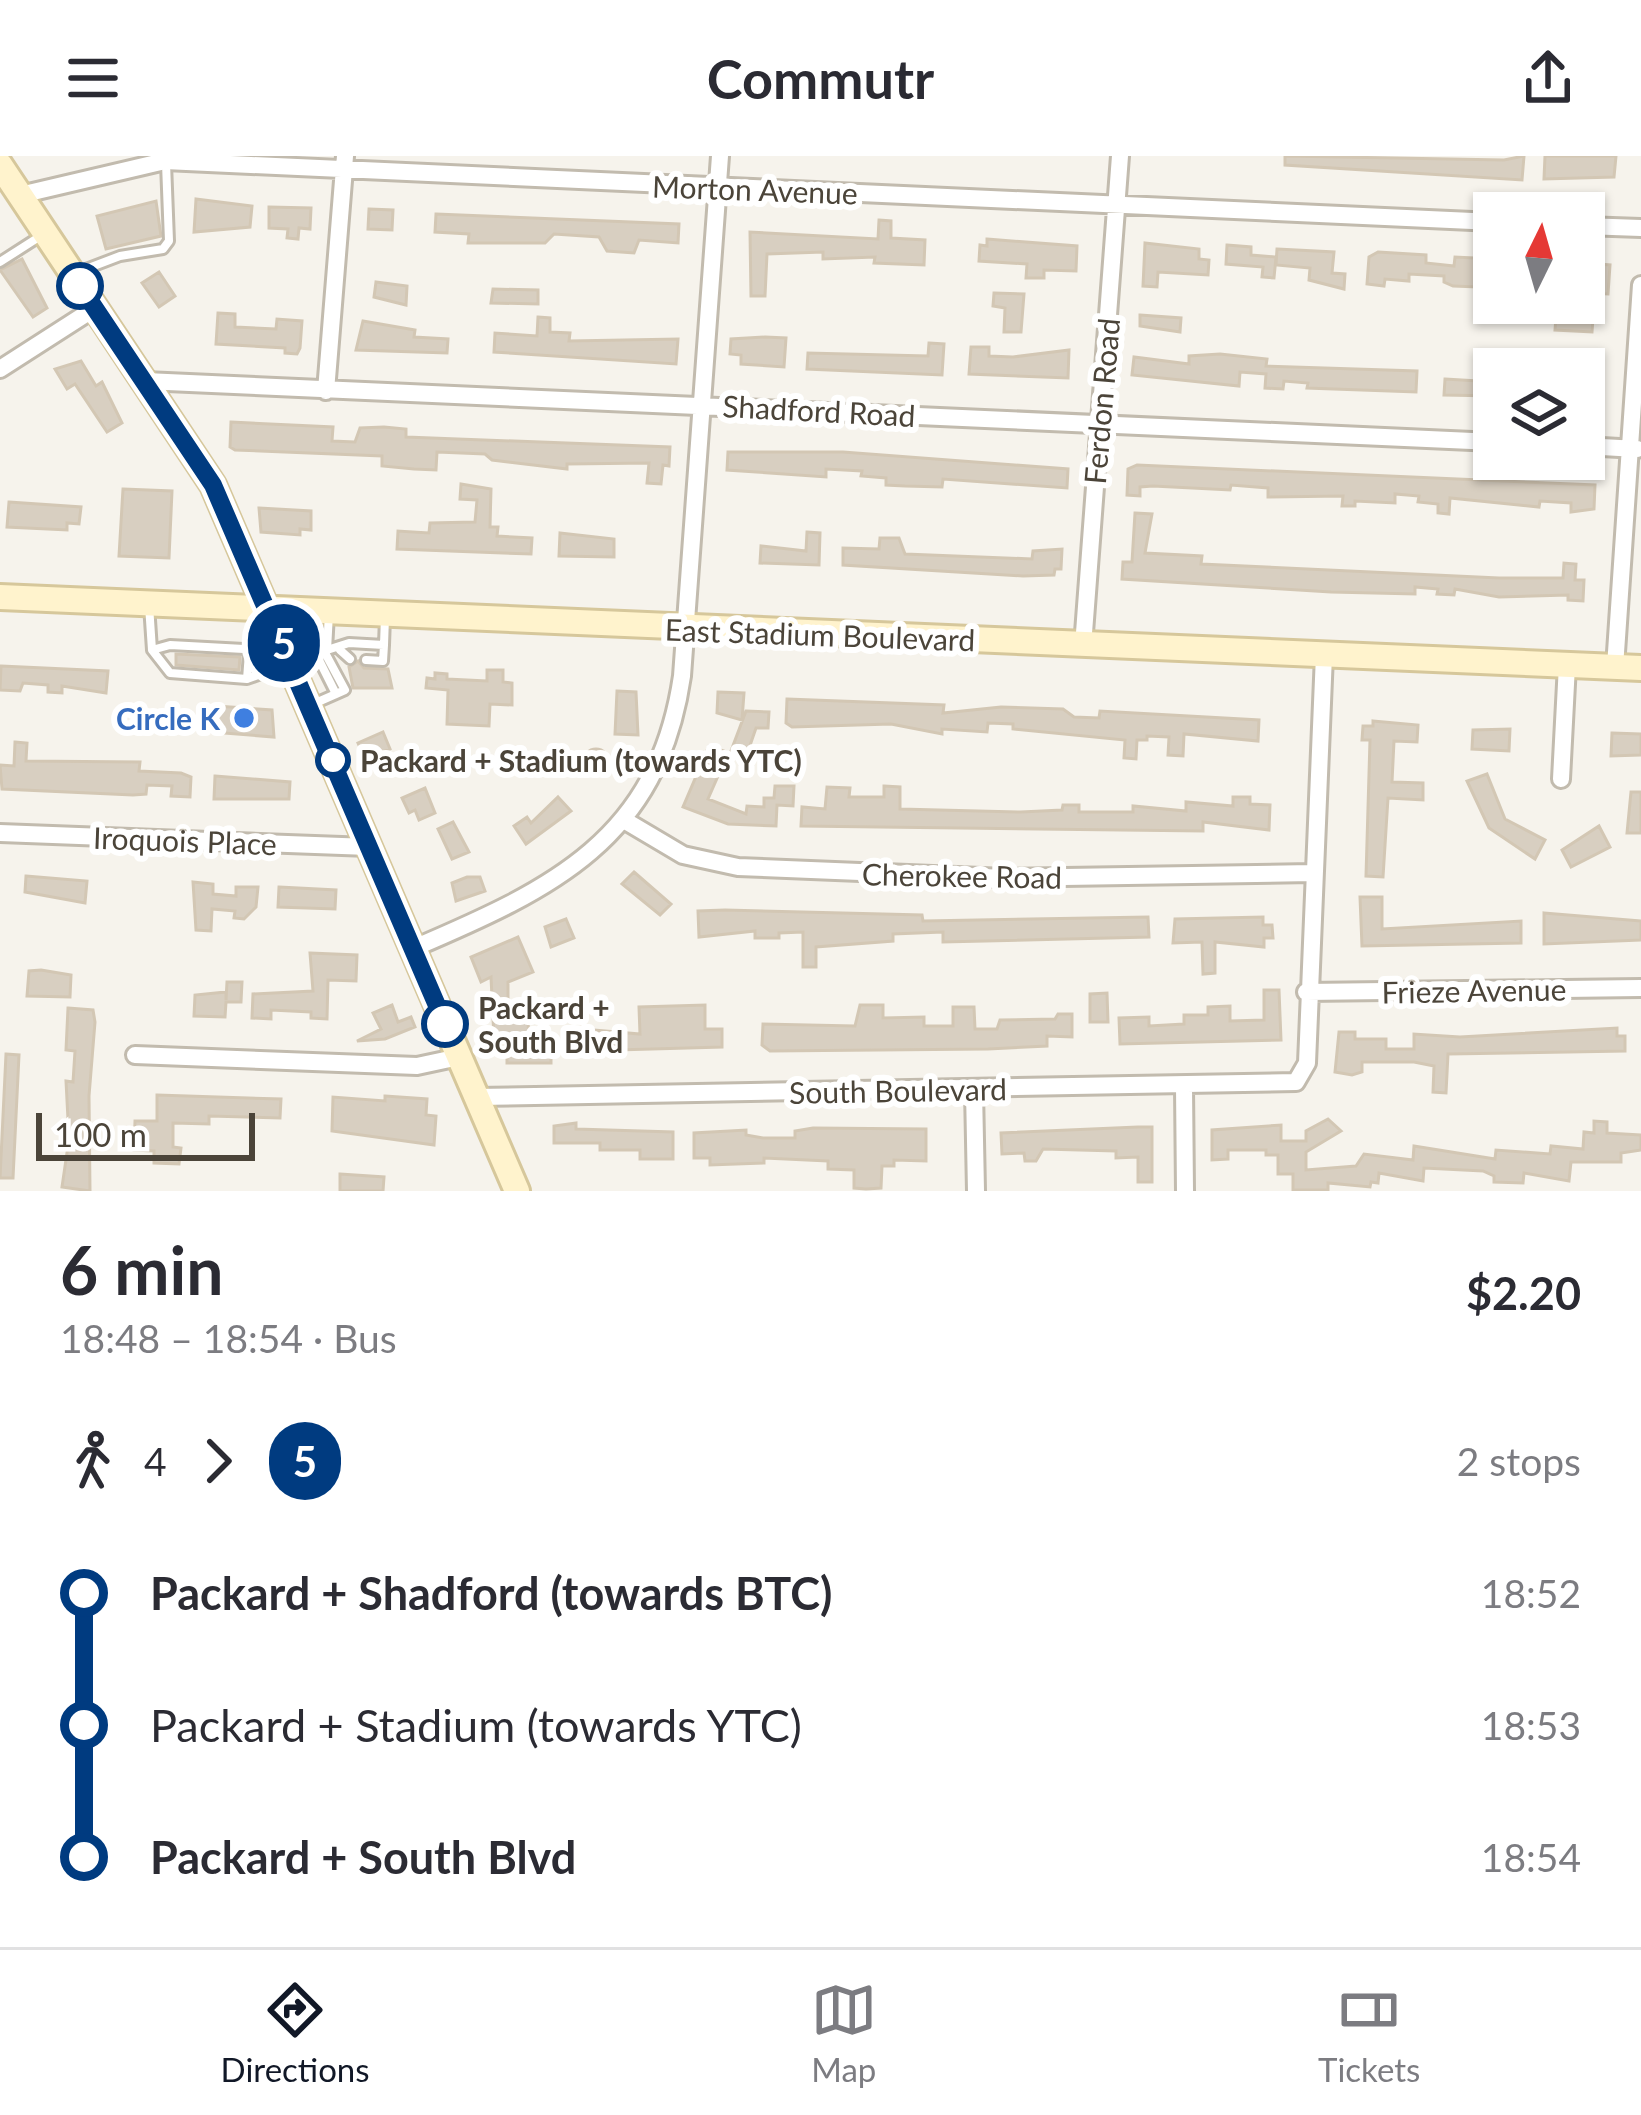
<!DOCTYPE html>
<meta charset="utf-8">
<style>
body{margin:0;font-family:Lato,sans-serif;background:#f2f2f3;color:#2b2b33;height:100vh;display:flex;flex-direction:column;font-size:45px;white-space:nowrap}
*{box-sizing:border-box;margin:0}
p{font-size:39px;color:#7c7c81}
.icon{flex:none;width:66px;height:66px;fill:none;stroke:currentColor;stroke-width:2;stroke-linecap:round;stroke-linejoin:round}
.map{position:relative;height:1035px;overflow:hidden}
.details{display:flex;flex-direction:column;background:#fff;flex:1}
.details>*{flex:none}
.badge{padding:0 24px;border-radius:39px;font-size:42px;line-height:78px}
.needle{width:78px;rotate:5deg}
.controls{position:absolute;left:1473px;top:36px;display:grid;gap:24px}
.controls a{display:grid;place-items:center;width:132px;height:132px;border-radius:0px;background:#fff;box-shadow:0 3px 9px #0004;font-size:60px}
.scale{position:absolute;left:36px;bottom:30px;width:219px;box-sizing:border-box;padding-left:12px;border:6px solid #4b4439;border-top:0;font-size:33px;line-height:42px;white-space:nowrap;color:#4b4439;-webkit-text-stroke:9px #fff;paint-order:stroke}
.map>.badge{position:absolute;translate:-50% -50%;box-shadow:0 0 0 6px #fff}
.legs{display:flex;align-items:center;gap:18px;height:132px;padding:0 60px;font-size:39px}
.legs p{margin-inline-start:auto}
.overview{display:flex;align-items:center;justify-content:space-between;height:204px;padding:0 60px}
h1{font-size:66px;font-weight:700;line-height:90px}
ul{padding:0 60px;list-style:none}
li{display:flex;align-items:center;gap:42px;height:132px;font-size:45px}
li i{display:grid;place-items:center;width:18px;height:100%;margin:0 15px;background:currentColor}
li i::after{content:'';width:30px;height:30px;margin:-15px;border:9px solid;border-radius:50%;background:#fff}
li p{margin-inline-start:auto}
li:first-child i{background:linear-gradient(#0000 50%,currentColor 0)}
li:last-child i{background:linear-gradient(currentColor 50%,#0000 0)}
header{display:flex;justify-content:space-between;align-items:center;height:156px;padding:0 60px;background:#fff;font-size:54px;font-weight:700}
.tabs{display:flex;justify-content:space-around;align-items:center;height:168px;border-top:3px solid #e1e1e2;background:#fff;font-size:33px;color:#7c7c81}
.tabs a{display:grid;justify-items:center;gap:6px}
.tabs .current{color:#111827}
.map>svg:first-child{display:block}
.building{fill:#d8cfc1;stroke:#d3c7b4;stroke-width:3}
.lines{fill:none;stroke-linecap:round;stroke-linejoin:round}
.service-casing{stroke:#c2bbae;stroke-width:14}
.minor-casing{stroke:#c2bbae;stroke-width:22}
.secondary-casing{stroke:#d6c79b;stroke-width:30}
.service{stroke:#fff;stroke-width:8}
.minor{stroke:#fff;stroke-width:16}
.secondary{stroke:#fff3cd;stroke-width:24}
.line-1-casing{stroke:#fff;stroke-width:27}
.line-1{stroke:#003b80;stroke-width:18}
.stop-1-dot{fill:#fff;stroke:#003b80;stroke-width:6}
.shop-dot{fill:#3f7fe0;stroke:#fff;stroke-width:4.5}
.labels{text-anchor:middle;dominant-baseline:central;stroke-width:12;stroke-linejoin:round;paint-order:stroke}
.street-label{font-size:30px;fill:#4b4439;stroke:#fff}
.shop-label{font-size:30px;font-weight:bold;fill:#366cbe;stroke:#fff;text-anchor:end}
.stop-label{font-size:30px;font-weight:bold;fill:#4b4439;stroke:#fff;text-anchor:start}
</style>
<header><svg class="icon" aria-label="menu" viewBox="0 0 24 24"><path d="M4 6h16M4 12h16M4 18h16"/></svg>Commutr<svg class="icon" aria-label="share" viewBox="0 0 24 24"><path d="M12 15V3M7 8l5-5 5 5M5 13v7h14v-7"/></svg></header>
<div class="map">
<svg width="1641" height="1035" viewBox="0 0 1641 1035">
<rect width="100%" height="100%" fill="#f6f3ec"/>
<path class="building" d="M1285 0 1504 4 1524 0 1522 24 1285 9Z
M1545 0H1616L1614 21 1544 23Z
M196 43 252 50 250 71 194 76Z
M156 45 161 80 106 93 97 60Z
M269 51 311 52 310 73 299 72 298 83 287 82 288 73 269 72Z
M369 53 393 54 392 74 368 73Z
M436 58 679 68 678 87 639 84 634 97 607 95 599 81 554 78 545 87H468L469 78 435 76Z
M879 64 891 65V82L925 84 924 109 874 107 875 101 823 103V96L767 98 765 140H751L750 76 878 83Z
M987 83 1077 90 1076 115 1044 114V122H1026L1027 108 979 105 980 89 987 90Z
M1145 87 1199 93V103L1209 104 1208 119 1158 116 1157 131 1143 130Z
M1227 89 1251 91V99L1276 101 1274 122 1262 121 1263 111 1226 108Z
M1277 93 1334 96 1332 117 1345 118 1344 133 1309 124 1310 112 1276 109Z
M1378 96 1426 99V107L1454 110 1455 101 1494 103V120L1478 119 1477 131 1453 130 1444 126V120L1409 118V125L1385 123 1384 130 1367 128 1369 101Z
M22 103 47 152 33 161 0 114Z
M1585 107 1610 109 1608 138 1589 137Z
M159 116 175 140 159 151 142 127Z
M376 126 407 130 406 149 374 141Z
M493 133 538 134V148L491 147Z
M994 137 1024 138 1021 176H1004L1005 152 993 150Z
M218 157 235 158V171L276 173 277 163 302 165 300 192 297 198 285 197V192L216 188Z
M1140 159 1181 162 1180 176 1140 170Z
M538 161 550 162V176L570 177 569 185 678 183 676 208 494 196 495 177 537 180Z
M1556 161 1593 162 1592 176 1555 174Z
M363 165 415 174 414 181 448 183 447 197 356 194Z
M765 181 786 182 784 211 741 208V199L730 198 731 183Z
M929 187 944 188 942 219 807 213 808 197 928 200Z
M971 191H989V200L1013 201 1069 194 1068 222 969 218Z
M1220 198 1267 203 1266 210 1417 215 1416 236 1307 232 1308 227 1284 225 1283 233 1265 232 1266 218 1240 216 1239 230 1132 219 1134 201 1189 208V200Z
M1584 202 1597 203 1593 253H1584Z
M81 205 96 230 102 226 122 267 107 276 75 228 67 233 55 213Z
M1445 223 1494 226V240L1444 239Z
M231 266 333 271 332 285 355 286 360 272 384 271 406 273V281L670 291 669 310 663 309 661 328 647 327 649 307 567 308V313L492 304 485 298 437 296 436 314 414 313 382 310V300L235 294 230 291Z
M728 296H843L1068 313 1067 332 943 323 942 331 905 330 886 329V322L861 320 862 315 826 313V321L727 314Z
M1137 309 1595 329 1594 353 1571 356V347L1540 345 1539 351 1450 342 1449 358 1438 357V348L1418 346 1419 340 1395 338V347L1355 345V350H1342L1343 340 1268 341V332L1231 329 1230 334 1153 330 1140 331V340L1127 339 1128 313Z
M461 328 491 333 490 371H498L497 380 532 382 531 398 397 393 398 375 429 377 430 367 475 366 477 344 460 343Z
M123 333 172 335 169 402 119 400Z
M9 346 81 351 79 368 67 367V374L7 371Z
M259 352 311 355V374L300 373V379L261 376Z
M1135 357 1152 358 1145 397 1202 400 1201 408 1499 422H1563L1564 407 1576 408 1575 424H1584L1583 445 1568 444V439L1499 441 1455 433 1454 439 1437 438 1438 433 1415 431V438L1331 436 1122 423 1123 406H1132Z
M807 376 820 377 819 409 760 407 761 390 806 395Z
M560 377 614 383V401L559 400Z
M880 382H899L905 398 1032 403 1033 395 1062 393 1061 413H1055L1054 419 1023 420 843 409V392L879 393Z
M176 498 240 501 239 514 176 509Z
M358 505 364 512 388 513 392 532H353L349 511Z
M1 510 108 515 106 537 62 530V537L48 536V529L23 527 20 535 0 534Z
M487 514H503V526L512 527V549L490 548 489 570 447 568 448 534 426 532 427 522 435 523V517L447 518V523L487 525Z
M617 535 636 536 638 579 615 578Z
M718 536 744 537 742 564 717 557Z
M787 543 944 549 943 557 1001 551 1063 553 1074 561 1099 562 1100 555 1259 564 1258 585 1184 578 1183 600 1168 599 1169 581 1147 580V584H1137L1136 603 1124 602 1125 584 1013 573V568L988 567 987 576 942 573V578L891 568 792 571 786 567Z
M216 550 272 554 274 581 210 576Z
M746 555 769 556 768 572H756L746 601 731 595Z
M1373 565 1418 569 1417 586 1394 585 1392 626 1423 627V644L1388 642 1383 721 1366 720 1370 584H1362L1363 570H1373Z
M1510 573 1509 595 1472 593 1473 574Z
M383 576 390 593 365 603 358 587Z
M1612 577 1641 578V599L1611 600Z
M15 586 27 587 26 605 140 606 139 615 181 617 191 621 190 641 171 640 172 630 147 629 146 638 133 639 2 633 0 609 14 610Z
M709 590 735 599 729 614 722 611 708 643 746 658 747 650 764 651V642H774L775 630H794L793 650 777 649 776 670 728 668 683 651Z
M583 606a13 13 0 1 1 26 0a13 13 0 1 1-26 0Z
M1487 618 1505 663 1545 684 1535 703 1489 672 1467 625Z
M215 620 290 626 289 643H214Z
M884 630 900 631V653L1021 656 1062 654 1063 649H1079V656H1133V650L1186 655V646L1233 650V641H1250V648L1270 649 1269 674 1203 666V675L801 670 802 651 825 653 827 631 850 632 849 641H884Z
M425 632 435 657 419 664 415 654 409 657 402 642Z
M1631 636H1641V677H1627Z
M558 641 571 655 526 688 514 670 527 661 531 667Z
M453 666 469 696 452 703 438 673Z
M1599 670 1610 691 1571 711 1562 694Z
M634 716 671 748 660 759 622 728Z
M26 720 87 725 85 747 25 736Z
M467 721H480L485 735 456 745 452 727Z
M193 726 213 728V738L236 740V731H258L256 751 244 763 234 762 235 755 212 753 211 775 196 774Z
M279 731 336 734 335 753 278 751Z
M1360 741H1382V773L1521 765V787L1362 790Z
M725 754 922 759 923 765 1148 761 1149 781 943 786V776L893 778V785L816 791V811H803V776L779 777V782H755V775L699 781 698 755Z
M1544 757 1641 765V784L1544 788Z
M1263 761V769H1272L1273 782H1264V791L1215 786V817L1203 818 1202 786 1173 787 1175 763Z
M566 763 574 782 551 791 545 771Z
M518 781 533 816 508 826V864H528L529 890H551V907H507V882L494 883 491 821 481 826 471 801Z
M310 797 357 799 356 825 328 824 327 863 311 862V856L271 854V863L252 862 253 838 313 835Z
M41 814 71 819 70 841 27 840 29 815Z
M227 826H242L241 846H226L225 861 194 860 195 839 226 836V844Z
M1264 834H1279L1281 884 1120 888 1119 862 1149 861V870L1184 868V859H1208V851L1230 850V865L1264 864Z
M1107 837 1108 866H1090V838Z
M392 849 398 866 411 861 415 871 385 883 357 885 381 873 373 857Z
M705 849V873H722V891L582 895 581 873 640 878 639 851Z
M860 849H883V862L924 861V870H953V851H974L975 873H997L1000 864 1055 863 1058 858H1072V881L1047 880V890L988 893 770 895 762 889 763 868 855 870Z
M68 852 93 854 95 866 89 940 90 1035 62 1031 69 983 66 925 73 926 75 895 66 894Z
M1617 872V880H1625V895L1448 898 1446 937 1433 936 1434 910 1414 906H1362V916L1352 919 1335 916 1339 876H1355V883H1386V893H1414V878L1460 881Z
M6 898 19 899 13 1022H0Z
M157 939 281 943 280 962 209 960V968L173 967V991L181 992 179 1008 154 1007V995L134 994 135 965H157Z
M385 940 427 943 426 959 436 960 434 989 332 975 333 941 385 945Z
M1328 963 1341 975 1306 996V1014L1356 1010 1364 998 1413 1004 1414 990 1495 1003 1496 994 1550 998 1551 990 1583 993 1584 976 1594 977V965L1607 966V977L1641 979V994L1621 997V1006H1571L1569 1025 1524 1017 1523 1027 1494 1026V1020L1483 1015 1424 1012 1423 1025 1379 1017 1378 1027 1371 1026 1370 1031 1328 1027V1034H1293V1018H1278V999H1266V994H1228V1003L1212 1004V974L1281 969V985H1306V975Z
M576 967V973L673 976V1003H640V994H600V987H554V970Z
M1138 971H1152V1026H1138V1001L1116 1002V995L1043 993 1036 1005H1025L1024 997 1002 998 1001 977Z
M813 972 926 973V1005L894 1004V1010H882L881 1032 866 1033 854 1032V1014L828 1013V1005L764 1002V1007L710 1009V1002H694V977L746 974V979L763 982H795V975Z
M340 1018 384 1021 383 1035H340Z"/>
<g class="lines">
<defs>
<path id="service" d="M0 106 39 81
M78 116 120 100 163 93 169 85 166 7
M149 449 152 494 170 517 247 523 316 498 336 538 311 549
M329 457 327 494 349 487 384 489 385 461
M152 494 170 489 244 493 249 497 247 523
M340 494 350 503
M324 495 345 534 336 538
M366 504 383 505 384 489"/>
<path id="minor" d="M20 39 165 5 1494 66
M1584 70 1641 72
M0 213 95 152
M145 225 1494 286
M326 235 345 0
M1584 290 1637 293
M1083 490 1120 0
M1615 511 1641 129
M1561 623 1567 509
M624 664 683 699 738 711 1006 722 1312 717
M0 677 369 691
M414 792C552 733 658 684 682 520L720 0
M1306 836 1641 832
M135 899 417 910 459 901
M1184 931 1185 1035
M974 934 976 1035
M476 941 1296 926 1307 907 1324 499"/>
<path id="secondary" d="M0 9 213 329 517 1035
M0 441 1641 512"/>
</defs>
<use href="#service" class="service-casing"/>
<use href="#minor" class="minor-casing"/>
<use href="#secondary" class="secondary-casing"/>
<use href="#service" class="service"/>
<use href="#minor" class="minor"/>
<use href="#secondary" class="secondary"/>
</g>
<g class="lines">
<defs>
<path id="line-1" d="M80 130 213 329 445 868"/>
</defs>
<use href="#line-1" class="line-1-casing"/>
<use href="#line-1" class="line-1"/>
</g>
<g class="stop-1-dot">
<circle cx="80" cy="130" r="21"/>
<circle cx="333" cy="604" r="15"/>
<circle cx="445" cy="868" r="21"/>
</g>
<circle class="shop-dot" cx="244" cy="562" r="12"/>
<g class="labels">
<g class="street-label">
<text transform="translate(755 33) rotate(2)">Morton Avenue</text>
<text transform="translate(1101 245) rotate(-85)">Ferdon Road</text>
<text transform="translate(819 254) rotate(3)">Shadford Road</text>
<text transform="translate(820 478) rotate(2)">East Stadium Boulevard</text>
<text transform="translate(185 684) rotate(2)">Iroquois Place</text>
<text transform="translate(962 719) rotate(1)">Cherokee Road</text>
<text transform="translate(1474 834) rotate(-1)">Frieze Avenue</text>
<text transform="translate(898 934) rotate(-1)">South Boulevard</text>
</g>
<g class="shop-label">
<text x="220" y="562">Circle K</text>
</g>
<g class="stop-label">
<text x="360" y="604">Packard + Stadium (towards YTC)</text>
<text x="478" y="851">Packard +<tspan x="478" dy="34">South Blvd</tspan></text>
</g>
</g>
</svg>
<div class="controls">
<a><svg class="needle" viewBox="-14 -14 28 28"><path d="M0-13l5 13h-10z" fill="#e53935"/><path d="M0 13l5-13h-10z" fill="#7c7c81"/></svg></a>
<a><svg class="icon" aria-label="layers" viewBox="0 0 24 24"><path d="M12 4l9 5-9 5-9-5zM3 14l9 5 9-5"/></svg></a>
</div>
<div class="scale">100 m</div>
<b class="badge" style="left:284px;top:487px;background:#003b80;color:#fff">5</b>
</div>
<section class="details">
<div class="overview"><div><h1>6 min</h1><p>18:48 – 18:54 · Bus</p></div><b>$2.20</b></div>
<div class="legs"><svg class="icon" aria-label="walk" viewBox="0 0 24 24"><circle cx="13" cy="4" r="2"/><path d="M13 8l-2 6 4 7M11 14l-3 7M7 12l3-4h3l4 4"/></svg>4<svg class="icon" aria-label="forward" viewBox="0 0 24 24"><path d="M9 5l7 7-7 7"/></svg><b class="badge" style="background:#003b80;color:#fff">5</b><p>2 stops</p></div>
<ul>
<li><i style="color:#003b80"></i><b>Packard + Shadford (towards BTC)</b><p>18:52</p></li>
<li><i style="color:#003b80"></i><span>Packard + Stadium (towards YTC)</span><p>18:53</p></li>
<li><i style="color:#003b80"></i><b>Packard + South Blvd</b><p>18:54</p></li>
</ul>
</section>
<nav class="tabs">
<a class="current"><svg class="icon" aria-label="directions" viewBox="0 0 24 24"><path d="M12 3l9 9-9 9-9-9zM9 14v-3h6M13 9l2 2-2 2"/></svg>Directions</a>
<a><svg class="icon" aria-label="map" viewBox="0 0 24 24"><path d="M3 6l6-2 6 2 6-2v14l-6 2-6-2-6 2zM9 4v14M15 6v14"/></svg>Map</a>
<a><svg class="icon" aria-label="tickets" viewBox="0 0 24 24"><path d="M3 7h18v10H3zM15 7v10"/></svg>Tickets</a>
</nav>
